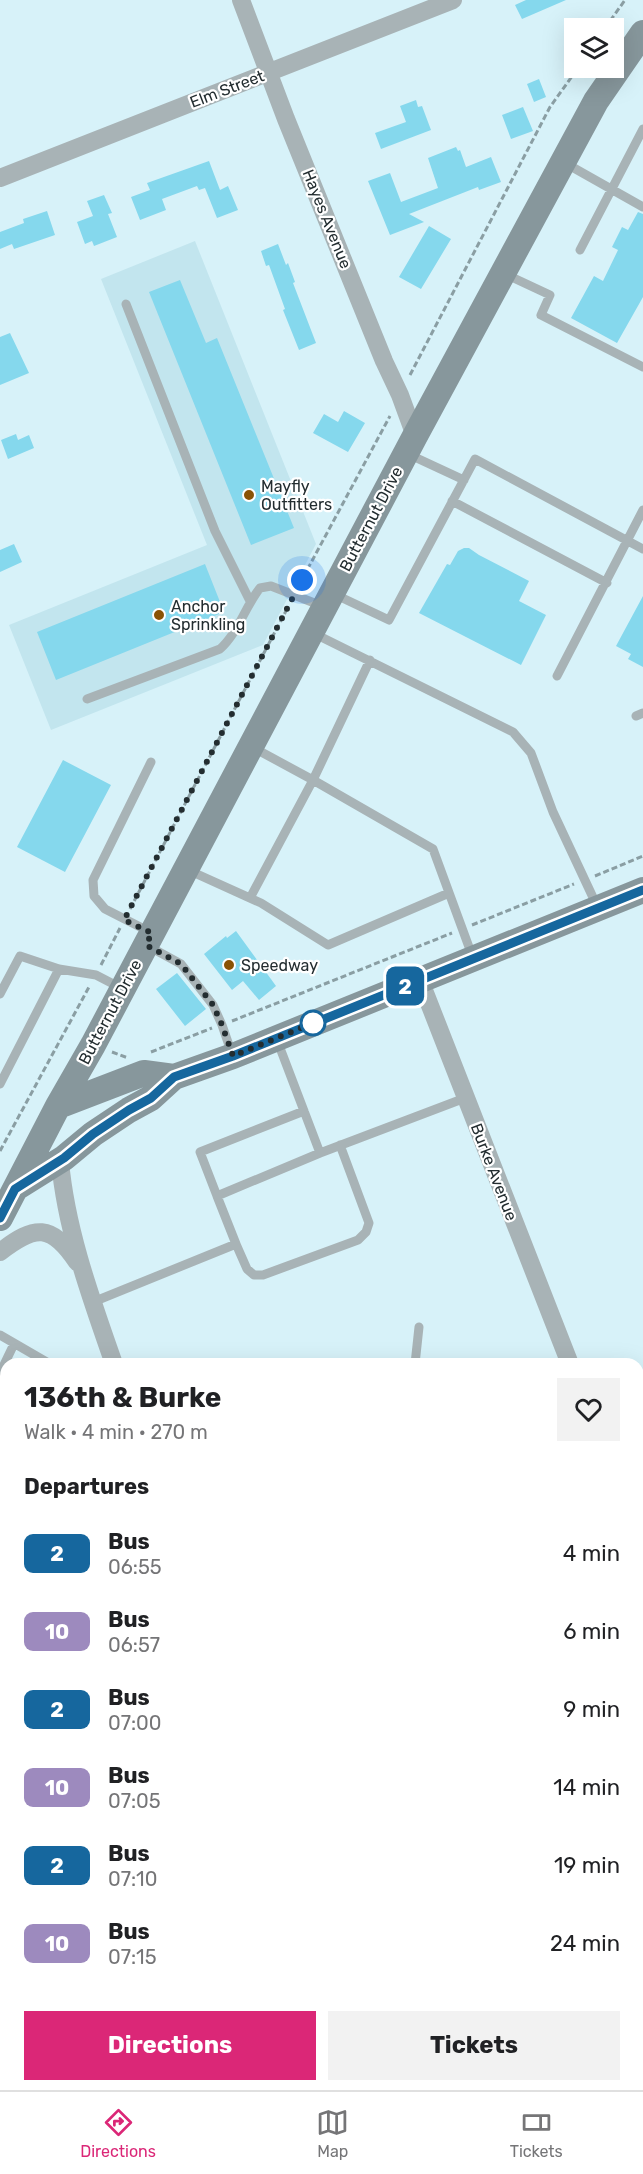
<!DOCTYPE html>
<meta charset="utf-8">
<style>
body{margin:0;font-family:Rubik,sans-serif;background:#f2f2f2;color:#202124;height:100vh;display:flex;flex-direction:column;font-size:22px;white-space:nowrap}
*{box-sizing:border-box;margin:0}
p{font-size:20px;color:#757577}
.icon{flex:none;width:33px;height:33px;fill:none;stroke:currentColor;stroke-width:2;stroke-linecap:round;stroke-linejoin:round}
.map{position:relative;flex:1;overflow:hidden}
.panel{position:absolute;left:0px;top:1358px;width:644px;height:734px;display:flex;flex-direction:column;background:#fff;border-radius:18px 18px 0 0;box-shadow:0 6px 24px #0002}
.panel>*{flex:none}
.badge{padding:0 12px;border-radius:9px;font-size:21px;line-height:39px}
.controls{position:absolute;left:564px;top:18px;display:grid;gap:12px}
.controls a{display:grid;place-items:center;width:60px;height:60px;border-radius:0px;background:#fff;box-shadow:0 6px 24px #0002;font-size:30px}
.you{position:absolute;width:30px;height:30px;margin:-15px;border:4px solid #fff;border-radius:50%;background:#1a73e8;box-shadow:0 0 0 9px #1a73e833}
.map>.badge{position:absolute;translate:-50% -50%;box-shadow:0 0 0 3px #fff}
h2{padding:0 24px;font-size:22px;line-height:54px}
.round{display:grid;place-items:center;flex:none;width:63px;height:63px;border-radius:0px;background:#f2f2f2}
.headline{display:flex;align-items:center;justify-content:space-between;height:102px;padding:0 24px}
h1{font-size:28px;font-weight:700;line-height:45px}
.primary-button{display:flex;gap:12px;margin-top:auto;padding:12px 24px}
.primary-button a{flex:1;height:69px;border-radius:0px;background:#db2777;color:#fff;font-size:24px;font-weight:700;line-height:69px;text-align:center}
.primary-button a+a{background:#f2f2f2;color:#202124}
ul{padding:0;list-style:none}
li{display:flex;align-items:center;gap:18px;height:78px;padding:0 24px}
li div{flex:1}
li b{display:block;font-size:22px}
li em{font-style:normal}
li .badge{min-width:66px;font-weight:700;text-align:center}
.dock{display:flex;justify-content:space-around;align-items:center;height:84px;border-top:2px solid #e0e0e0;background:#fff;font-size:16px;color:#757577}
.dock a{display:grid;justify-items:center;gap:3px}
.dock .active{color:#db2777}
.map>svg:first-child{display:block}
.built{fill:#c2e5ee}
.building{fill:#85d8ed}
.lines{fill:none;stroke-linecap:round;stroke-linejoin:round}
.path{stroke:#8a9ea3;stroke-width:3;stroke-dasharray:6 3;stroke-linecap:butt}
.lane{stroke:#a8b3b6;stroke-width:9}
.street{stroke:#a8b3b6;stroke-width:18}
.secondary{stroke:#87979c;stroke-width:26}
.line-casing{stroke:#fff;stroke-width:14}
.line{stroke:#16679e;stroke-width:9}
.walk{stroke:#232d30;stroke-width:6;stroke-dasharray:0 10.8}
.poi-dot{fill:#8a5305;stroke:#fff;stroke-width:2}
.stop-dot{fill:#fff;stroke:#16679e;stroke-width:3}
.labels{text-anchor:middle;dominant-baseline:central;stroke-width:4.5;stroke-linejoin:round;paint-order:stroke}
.street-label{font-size:16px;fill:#232d30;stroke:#fff}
.poi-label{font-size:16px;fill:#232d30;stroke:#fff;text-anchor:start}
</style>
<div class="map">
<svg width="643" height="2090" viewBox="0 0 643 2090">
<rect width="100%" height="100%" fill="#d7f2f9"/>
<path class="built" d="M195 241 316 544 263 645 51 730 9 625 207 545 101 279Z"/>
<path class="building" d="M526 0H566L522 19 515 5Z
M539 79 546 97 534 102 527 84Z
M416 100 418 107 422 106 431 130 381 149 375 133 406 122 400 106Z
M523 107 533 131 511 139 502 115Z
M456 147 458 151 460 150 466 167 491 157 501 182 479 190 478 187 409 214 424 222 390 235 368 181 390 173 401 202 438 188 428 158Z
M209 161 220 190 228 186 238 210 217 218 205 188 199 190 197 186 162 199 166 210 140 220 131 197 150 190 147 183Z
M104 195 112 213 108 214 117 237 94 246 92 241 85 244 77 222 93 216 87 201Z
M47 211 55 235 14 249 12 244 0 249V232L24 223 23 219Z
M638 212 643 214V297L617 343 571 318 594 276 603 281 618 250 612 247 622 227 628 230Z
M429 226 451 239 421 289 399 277Z
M278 244 286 265 288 263 295 282 293 283 316 343 299 350 283 310 285 309 269 265 266 266 261 251Z
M180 280 206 343 217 338 294 528 251 545 149 292Z
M10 333 29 373 0 385V337Z
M344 411 365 423 348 452 313 433 324 414 338 422Z
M16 434 18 440 29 435 34 448 8 459 1 440Z
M14 544 22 562 0 572V550Z
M464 548H469L479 555 529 581 519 601 546 615 521 665 419 613 447 564 450 565 458 551Z
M205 564 224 612 56 680 37 632Z
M643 596V667L628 659 631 654 616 646Z
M63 760 111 785 65 872 17 847Z
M236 931 276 986 259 1000 243 981 232 990 204 954 226 936 227 938Z
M177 973 206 1009 185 1026 156 989Z"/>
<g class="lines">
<path class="path" d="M605 28 625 0
M410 375 550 107 578 68
M299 585 390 416
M595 876 643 856
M130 909 288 607
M472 925 574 884
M101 965 120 928
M232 1021 452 933
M112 1052 128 1058
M151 1052 212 1028
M0 1151 89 987"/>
<path class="lane" d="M565 163 643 207
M580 250 643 129
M505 274 550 295 541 315 643 367
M126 304 215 531 250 601
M408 454 464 480
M452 501 607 583
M334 594 389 620 475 459 643 549
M313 633 513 732 531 753 553 812 597 906
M557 676 643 510
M87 699 220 649C238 633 245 607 260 588L271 586 322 606
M636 716 643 713
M252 747 313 780 370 660
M151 762 93 880 94 896 105 909 152 933
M188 870 261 903 328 945 449 893
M250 898 313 780 433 849 473 958
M148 946 181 964 213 1005 222 1025 232 1054
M0 994 20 956 59 969 96 975 121 988
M0 1084 59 969
M320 1153 465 1098
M217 1196 200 1152 304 1111
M236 1244 247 1269 254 1275H263L358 1240 366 1232 369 1223 340 1145
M93 1302 236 1244 217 1196 320 1153 277 1040
M0 1335 50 1364
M415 1364 419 1327
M0 1373 14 1344
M0 1464 6 1467
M0 1524 6 1517"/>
<path class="street" d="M241 0 286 119 384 361 400 395 415 436
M0 178 453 0
M420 980 570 1364
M60 1161C66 1230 91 1298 114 1364
M0 1252C35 1225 51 1223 77 1262
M638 1536 643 1550
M638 1634 643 1632
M0 1795 6 1811
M638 2001 643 2014
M109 2085 111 2090
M382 2085 384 2090"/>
<path class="secondary" d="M58 1106 144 1073 174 1077
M16 1188 64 1158 93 1134 129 1110 151 1098 174 1077 233 1056 643 890
M0 1218 58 1106 93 1045 415 436 596 101 643 33"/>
</g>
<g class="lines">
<defs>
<path id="line" d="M0 1218 15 1189 64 1158 93 1134 129 1110 151 1098 174 1077 233 1056 643 890"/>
</defs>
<use href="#line" class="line-casing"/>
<use href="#line" class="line"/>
<path class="walk" d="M302 580 124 920 152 933 146 945 181 964 213 1005 222 1025 233 1056 318 1021 313 1023"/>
</g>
<g class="poi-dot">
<circle cx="249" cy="495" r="6"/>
<circle cx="159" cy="615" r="6"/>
<circle cx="229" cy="965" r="6"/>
</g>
<circle class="stop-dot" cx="313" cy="1023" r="12"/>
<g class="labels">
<g class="street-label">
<text transform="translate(227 89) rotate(-21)">Elm Street</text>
<text transform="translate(327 219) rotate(68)">Hayes Avenue</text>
<text transform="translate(371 519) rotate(-62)">Butternut Drive</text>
<text transform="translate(110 1012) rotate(-62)">Butternut Drive</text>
<text transform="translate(494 1172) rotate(69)">Burke Avenue</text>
</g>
<g class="poi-label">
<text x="261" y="486">Mayfly<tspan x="261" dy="18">Outfitters</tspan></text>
<text x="171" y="606">Anchor<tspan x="171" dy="18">Sprinkling</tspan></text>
<text x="241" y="965">Speedway</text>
</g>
</g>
</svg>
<div class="controls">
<a><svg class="icon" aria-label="layers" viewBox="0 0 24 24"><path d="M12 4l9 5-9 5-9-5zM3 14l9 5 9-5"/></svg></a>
</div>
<div class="you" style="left:302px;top:580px"></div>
<b class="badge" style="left:405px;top:986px;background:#16679e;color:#fff">2</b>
<section class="panel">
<div class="headline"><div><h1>136th &amp; Burke</h1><p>Walk · 4 min · 270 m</p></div><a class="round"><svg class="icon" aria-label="heart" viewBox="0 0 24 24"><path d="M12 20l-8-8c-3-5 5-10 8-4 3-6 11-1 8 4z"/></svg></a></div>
<h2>Departures</h2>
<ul>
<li><span class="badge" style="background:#16679e;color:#fff">2</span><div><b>Bus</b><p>06:55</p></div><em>4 min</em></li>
<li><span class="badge" style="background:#9d8abe;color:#fff">10</span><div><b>Bus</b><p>06:57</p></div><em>6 min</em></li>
<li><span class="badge" style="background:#16679e;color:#fff">2</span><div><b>Bus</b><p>07:00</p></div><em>9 min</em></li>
<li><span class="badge" style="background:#9d8abe;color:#fff">10</span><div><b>Bus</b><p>07:05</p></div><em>14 min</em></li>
<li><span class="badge" style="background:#16679e;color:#fff">2</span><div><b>Bus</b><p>07:10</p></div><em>19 min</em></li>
<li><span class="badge" style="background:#9d8abe;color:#fff">10</span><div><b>Bus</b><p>07:15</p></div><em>24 min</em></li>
</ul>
<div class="primary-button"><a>Directions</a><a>Tickets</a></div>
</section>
</div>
<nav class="dock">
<a class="active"><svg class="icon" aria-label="directions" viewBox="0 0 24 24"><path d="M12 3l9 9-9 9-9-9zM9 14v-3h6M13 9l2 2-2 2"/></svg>Directions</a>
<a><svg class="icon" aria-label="map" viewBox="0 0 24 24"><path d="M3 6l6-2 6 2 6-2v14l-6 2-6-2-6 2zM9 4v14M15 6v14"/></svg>Map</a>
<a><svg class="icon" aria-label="tickets" viewBox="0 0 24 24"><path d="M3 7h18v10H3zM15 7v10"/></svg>Tickets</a>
</nav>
